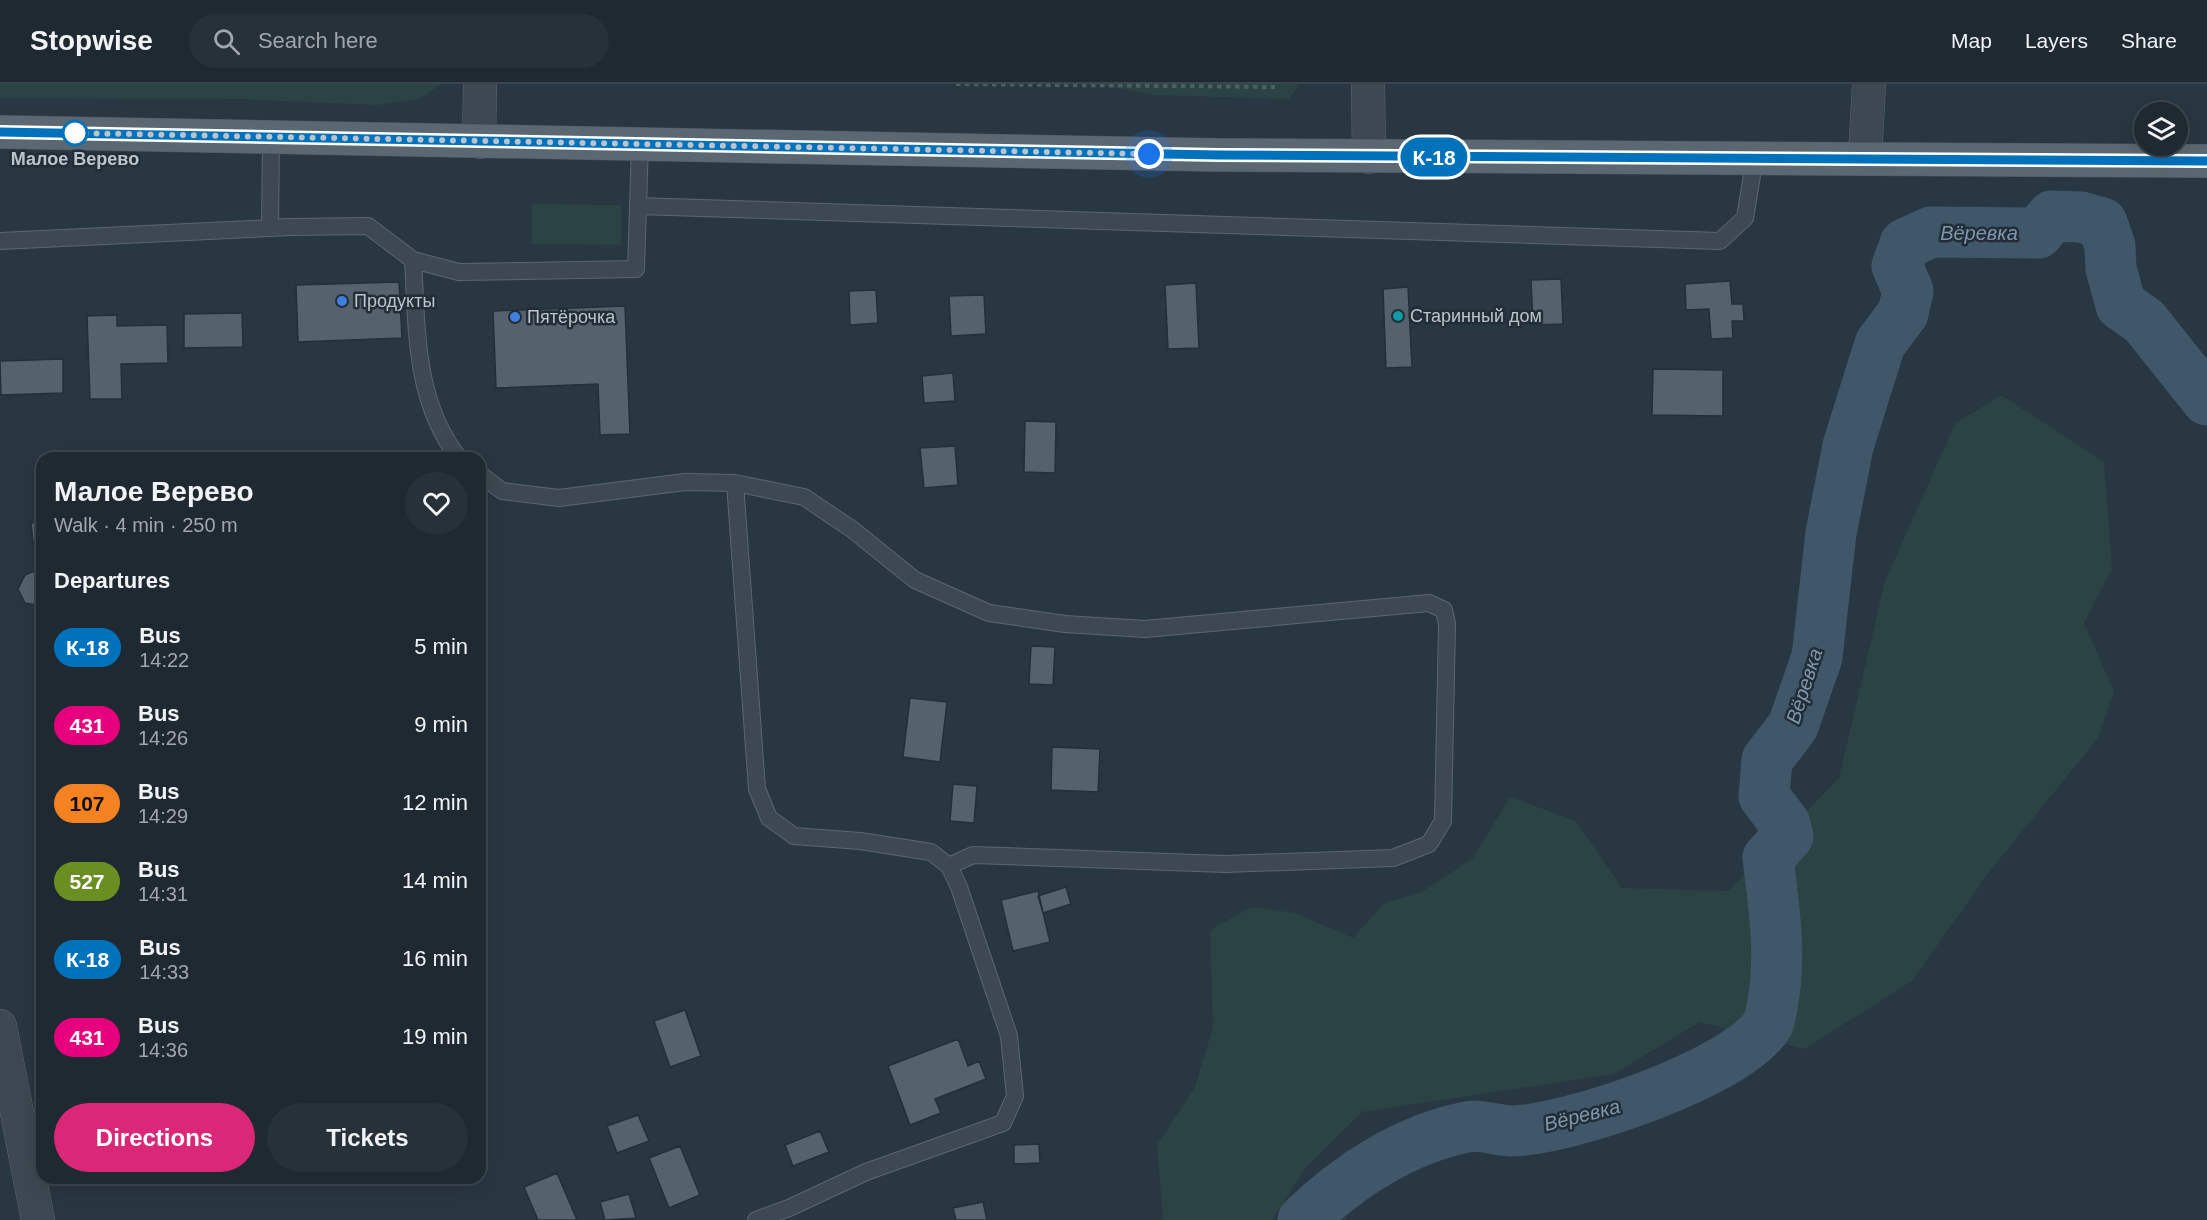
<!DOCTYPE html>
<meta charset="utf-8">
<style>
body{margin:0;font-family:Helvetica,sans-serif;background:#27313a;color:#f1f3f6;height:100vh;display:flex;flex-direction:column;font-size:22px;white-space:nowrap}
*{box-sizing:border-box;margin:0}
p{font-size:20px;color:#a1a6ac}
.icon{flex:none;width:33px;height:33px;fill:none;stroke:currentColor;stroke-width:2;stroke-linecap:round;stroke-linejoin:round}
.map{position:relative;flex:1;overflow:hidden}
.panel{position:absolute;left:36px;top:368px;width:450px;height:732px;display:flex;flex-direction:column;background:#1f2932;border-radius:18px;box-shadow:0 6px 24px #0002,0 0 0 2px #3c454d}
.panel>*{flex:none}
.badge{padding:0 12px;border-radius:20px;font-size:21px;line-height:39px}
.fabs{position:absolute;left:2134px;top:18px;display:grid;gap:12px}
.fabs a{display:grid;place-items:center;width:54px;height:54px;border-radius:50%;background:#1f2932;box-shadow:0 6px 24px #0002,0 0 0 2px #3c454d;font-size:30px}
.you{position:absolute;width:30px;height:30px;margin:-15px;border:4px solid #fff;border-radius:50%;background:#1a73e8;box-shadow:0 0 0 9px #1a73e833}
.map>.badge{position:absolute;translate:-50% -50%;box-shadow:0 0 0 3px #fff}
h2{padding:0 18px;font-size:22px;line-height:54px}
.round{display:grid;place-items:center;flex:none;width:63px;height:63px;border-radius:32px;background:#27313a}
.summary{display:flex;align-items:center;justify-content:space-between;height:102px;padding:0 18px}
h1{font-size:28px;font-weight:700;line-height:45px}
.cta{display:flex;gap:12px;margin-top:auto;padding:12px 18px}
.cta a{flex:1;height:69px;border-radius:36px;background:#db2777;color:#fff;font-size:24px;font-weight:700;line-height:69px;text-align:center}
.cta a+a{background:#27313a;color:#f1f3f6}
ul{padding:0;list-style:none}
li{display:flex;align-items:center;gap:18px;height:78px;padding:0 18px}
li div{flex:1}
li b{display:block;font-size:22px}
li em{font-style:normal}
li .badge{min-width:66px;font-weight:700;text-align:center}
header{display:flex;align-items:center;gap:36px;box-sizing:border-box;height:84px;padding:0 30px;background:#1f2932;border-bottom:2px solid #3c454d}
header strong{font-size:28px}
nav{display:flex;gap:33px;margin-inline-start:auto;font-size:21px}
.search{width:420px;height:54px;background:#27313a;display:flex;align-items:center;gap:15px;box-sizing:border-box;padding:0 21px;border-radius:33px;color:#a1a6ac;font-size:22px}
.map>svg:first-child{display:block}
.green{fill:#2b4342}
.lines{fill:none;stroke-linecap:round;stroke-linejoin:round}
.river{stroke:#405769;stroke-width:51}
.building{fill:#55626e;stroke:#242f39;stroke-width:1.5}
.lane-casing{stroke:#5c666f;stroke-width:18}
.street-casing{stroke:#5c666f;stroke-width:34}
.primary-casing{stroke:#4a545e;stroke-width:34}
.path{stroke:#4c6060;stroke-width:4;stroke-dasharray:4.5 4.5;stroke-linecap:butt}
.lane{stroke:#3d4852;stroke-width:16}
.street{stroke:#3d4852;stroke-width:33}
.primary{stroke:#5c6871;stroke-width:33}
.line-casing{stroke:#fff;stroke-width:14}
.line{stroke:#0072bc;stroke-width:9}
.walk{stroke:#bbc3cb;stroke-width:6;stroke-dasharray:0 10.8}
.stop-dot{fill:#fff;stroke:#0072bc;stroke-width:3}
.shop-dot{fill:#3f7fe0;stroke:#222d37;stroke-width:2}
.culture-dot{fill:#0f9aa8;stroke:#222d37;stroke-width:2}
.labels{text-anchor:middle;dominant-baseline:central;stroke-width:5;stroke-linejoin:round;paint-order:stroke}
.stop-label{font-size:18px;font-weight:bold;fill:#bbc3cb;stroke:#222d37}
.poi-label{font-size:18px;fill:#bbc3cb;stroke:#222d37;text-anchor:start}
.water-label{font-size:20px;font-style:italic;fill:#7e97ab;stroke:#222d37}
</style>
<header>
<strong>Stopwise</strong>
<div class="search"><svg class="icon" aria-label="search" viewBox="0 0 24 24"><circle cx="10" cy="10" r="6"/><path d="M15 15l6 6"/></svg>Search here</div>
<nav><a>Map</a><a>Layers</a><a>Share</a></nav>
</header>
<div class="map">
<svg width="2207" height="1136" viewBox="0 0 2207 1136">
<rect width="100%" height="100%" fill="#293742"/>
<path class="green" d="M0 0H442L419 15 377 21 238 15 0 14Z
M1096 0H1299L1289 15 1154 11Z
M532 120 621 121V161L532 160Z
M2001 311 2104 378 2112 485 2084 539 2114 607 2098 654 1990 787 1912 897 1804 965 1700 938 1614 990 1362 1028 1307 1082 1272 1136H1163L1157 1061 1195 1003 1213 943 1210 846 1252 823 1295 829 1353 854 1384 819 1420 809 1473 774 1510 713 1576 737 1622 804 1728 807 1839 694 1885 497 1955 340Z"/>
<g class="lines">
<path class="river" d="M1303 1136C1347 1093 1405 1055 1467 1043 1481 1040 1498 1047 1512 1047 1568 1046 1738 989 1768 940 1770 936 1771 928 1772 923 1782 873 1774 824 1768 774L1788 752 1785 740 1764 712 1767 676 1793 642 1817 573 1831 449 1848 362 1880 260 1903 229 1908 207 1897 182 1905 160 1931 148 2038 149 2052 132 2081 133 2102 139 2110 162 2111 185 2121 221 2144 237 2207 316"/>
</g>
<path class="building" d="M1561 195 1563 240 1533 241 1531 196Z
M1730 197 1732 220H1743L1744 237H1732L1733 254 1711 255 1709 225 1686 226 1685 200Z
M399 198 402 254 298 258 296 201Z
M1196 199 1199 264 1168 265 1165 201Z
M1408 203 1412 283 1386 284 1383 205Z
M876 206 878 239 850 241 849 207Z
M984 211 986 250 951 252 949 212Z
M625 222 630 350 600 351 598 300 496 304 493 227Z
M242 229 243 263 184 264V230Z
M117 231V242L167 241 168 279 121 280 122 315H90L87 232Z
M63 275V309L1 311 0 277Z
M1653 285 1723 286V332L1652 331Z
M953 289 955 317 924 319 922 292Z
M1025 337 1056 338 1055 389 1024 388Z
M955 362 958 401 924 404 920 364Z
M42 438V458L33 459 31 439Z
M32 488H42L41 522 25 519 18 505 25 491Z
M1031 562 1055 563 1053 601 1029 600Z
M910 614 947 618 940 678 903 673Z
M1052 663 1100 665 1098 708 1051 706Z
M953 700 977 702 974 739 950 737Z
M1066 803 1071 820 1043 829 1038 812Z
M1038 807 1050 858 1013 867 1001 816Z
M685 926 701 972 670 983 654 937Z
M958 955 968 982 979 977 986 995 935 1015 941 1029 910 1041 888 982Z
M638 1031 649 1057 617 1069 607 1042Z
M820 1047 829 1068 793 1082 785 1061Z
M1039 1060 1040 1079 1014 1080V1061Z
M680 1062 700 1111 669 1124 649 1074Z
M557 1089 577 1136H538L524 1103Z
M629 1110 636 1134 605 1136 600 1118Z
M983 1118 987 1136H956L953 1124Z"/>
<g class="lines">
<defs>
<path id="lane" d="M638 122 1720 157 1745 134 1755 73
M270 144 271 54
M0 157 290 143 368 142 413 176 459 188 636 185 640 60
M413 176C417 243 414 318 459 374
M480 390 502 407 559 414 685 398 735 399 804 413 853 446 915 496 989 529 1065 540 1145 545 1429 519 1444 526 1447 540 1443 737 1429 760 1393 774 1225 780 973 771 949 782
M735 399 757 705 769 734 794 752 860 757 931 768 949 782 959 803 1009 952 1015 1012 1003 1039 866 1088 789 1124 756 1136"/>
<path id="street" d="M1368 0 1369 73
M479 58 480 0
M1865 73 1869 0
M0 942 38 1136"/>
<path id="primary" d="M0 48 1219 71 2207 77"/>
</defs>
<use href="#lane" class="lane-casing"/>
<use href="#street" class="street-casing"/>
<use href="#primary" class="primary-casing"/>
<path class="path" d="M956 0 1275 3"/>
<use href="#lane" class="lane"/>
<use href="#street" class="street"/>
<use href="#primary" class="primary"/>
</g>
<g class="lines">
<defs>
<path id="line" d="M0 48 1219 71 2207 77"/>
</defs>
<use href="#line" class="line-casing"/>
<use href="#line" class="line"/>
<path class="walk" d="M75 49 1149 70"/>
</g>
<circle class="stop-dot" cx="75" cy="49" r="12"/>
<g class="shop-dot">
<circle cx="342" cy="217" r="6"/>
<circle cx="515" cy="233" r="6"/>
</g>
<circle class="culture-dot" cx="1398" cy="232" r="6"/>
<g class="labels">
<g class="stop-label">
<text x="75" y="75">Малое Верево</text>
</g>
<g class="poi-label">
<text x="354" y="217">Продукты</text>
<text x="1410" y="232">Старинный дом</text>
<text x="527" y="233">Пятёрочка</text>
</g>
<g class="water-label">
<text x="1979" y="149">Вёревка</text>
<text transform="translate(1804 602) rotate(-72)">Вёревка</text>
<text transform="translate(1582 1031) rotate(-14)">Вёревка</text>
</g>
</g>
</svg>
<div class="fabs">
<a><svg class="icon" aria-label="layers" viewBox="0 0 24 24"><path d="M12 4l9 5-9 5-9-5zM3 14l9 5 9-5"/></svg></a>
</div>
<div class="you" style="left:1149px;top:70px"></div>
<b class="badge" style="left:1434px;top:73px;background:#0072bc;color:#fff">К-18</b>
<section class="panel">
<div class="summary"><div><h1>Малое Верево</h1><p>Walk · 4 min · 250 m</p></div><a class="round"><svg class="icon" aria-label="heart" viewBox="0 0 24 24"><path d="M12 20l-8-8c-3-5 5-10 8-4 3-6 11-1 8 4z"/></svg></a></div>
<h2>Departures</h2>
<ul>
<li><span class="badge" style="background:#0072bc;color:#fff">К-18</span><div><b>Bus</b><p>14:22</p></div><em>5 min</em></li>
<li><span class="badge" style="background:#e6007e;color:#fff">431</span><div><b>Bus</b><p>14:26</p></div><em>9 min</em></li>
<li><span class="badge" style="background:#f58220;color:#111">107</span><div><b>Bus</b><p>14:29</p></div><em>12 min</em></li>
<li><span class="badge" style="background:#6b8e23;color:#fff">527</span><div><b>Bus</b><p>14:31</p></div><em>14 min</em></li>
<li><span class="badge" style="background:#0072bc;color:#fff">К-18</span><div><b>Bus</b><p>14:33</p></div><em>16 min</em></li>
<li><span class="badge" style="background:#e6007e;color:#fff">431</span><div><b>Bus</b><p>14:36</p></div><em>19 min</em></li>
</ul>
<div class="cta"><a>Directions</a><a>Tickets</a></div>
</section>
</div>
